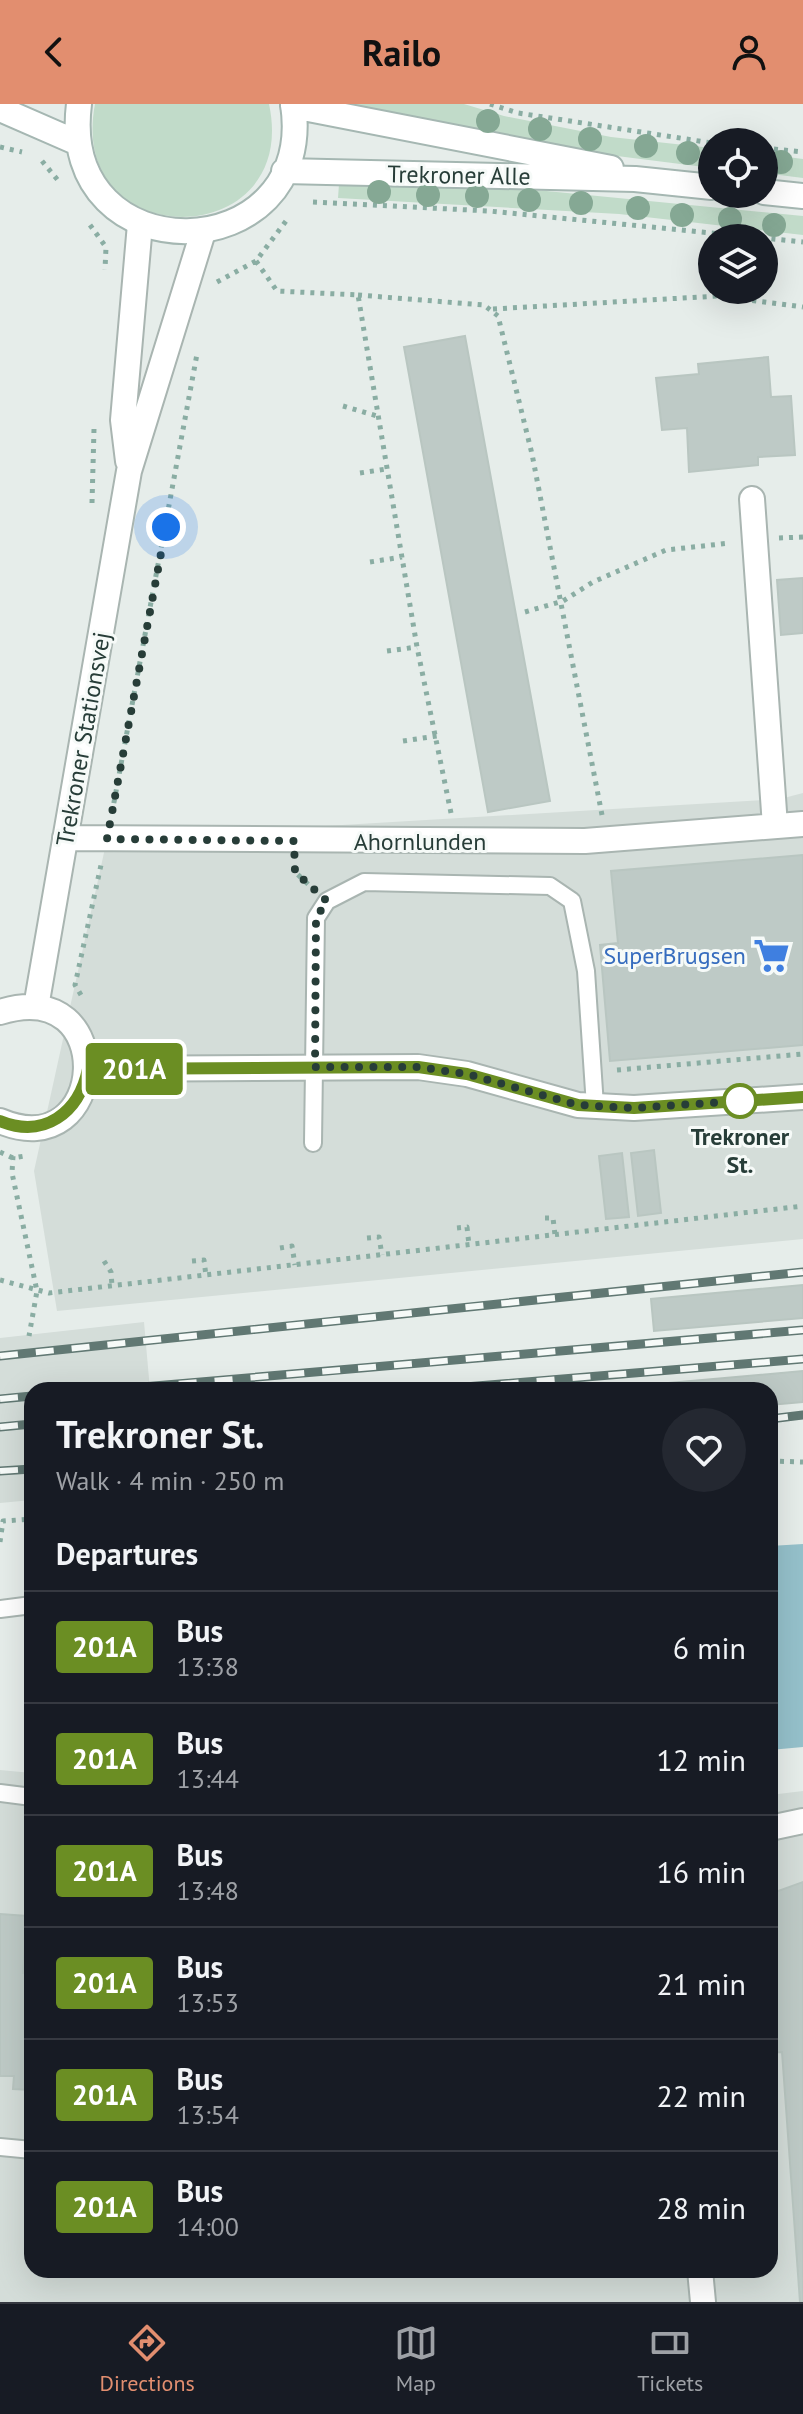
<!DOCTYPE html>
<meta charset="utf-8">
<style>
body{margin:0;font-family:"PT Sans",sans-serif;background:#242831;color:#f1f3f6;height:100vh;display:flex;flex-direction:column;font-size:30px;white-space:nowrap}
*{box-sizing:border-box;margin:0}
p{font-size:26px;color:#9ea1a6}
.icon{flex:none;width:44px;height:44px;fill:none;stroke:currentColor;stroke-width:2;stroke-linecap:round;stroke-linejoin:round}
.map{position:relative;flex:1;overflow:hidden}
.drawer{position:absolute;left:24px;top:1278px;width:754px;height:896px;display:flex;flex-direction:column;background:#171b24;border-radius:24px;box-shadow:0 8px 32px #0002}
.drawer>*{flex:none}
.badge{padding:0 16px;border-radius:6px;font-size:28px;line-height:52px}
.fabs{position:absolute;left:698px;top:24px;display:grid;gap:16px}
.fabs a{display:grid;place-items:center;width:80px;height:80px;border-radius:50%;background:#171b24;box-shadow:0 8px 32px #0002;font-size:40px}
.you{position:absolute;width:40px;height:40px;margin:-20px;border:6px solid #fff;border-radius:50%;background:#1a73e8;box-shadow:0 0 0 12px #1a73e833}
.map>.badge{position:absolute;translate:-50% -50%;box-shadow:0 0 0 4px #fff}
h2{padding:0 32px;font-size:30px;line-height:72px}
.round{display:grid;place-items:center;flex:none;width:84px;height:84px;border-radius:42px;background:#242831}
.head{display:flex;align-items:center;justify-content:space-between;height:136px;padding:0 32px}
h1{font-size:38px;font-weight:600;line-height:60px}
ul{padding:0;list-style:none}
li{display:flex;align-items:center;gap:24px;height:112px;padding:0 32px;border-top:2px solid #363941}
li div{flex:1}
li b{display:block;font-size:30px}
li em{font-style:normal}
li .badge{min-width:88px;font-weight:700;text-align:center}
header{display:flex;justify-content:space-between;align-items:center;height:104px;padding:0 32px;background:#e28e6f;color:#111;font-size:36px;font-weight:600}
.tabs{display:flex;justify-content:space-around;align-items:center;height:112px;border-top:2px solid #363941;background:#171b24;font-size:22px;color:#9ea1a6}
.tabs a{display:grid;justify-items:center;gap:4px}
.tabs .current{color:#e28e6f}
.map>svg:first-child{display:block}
.built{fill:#d4ddd9}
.green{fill:#c1dbc9}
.water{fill:#95c1cb}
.building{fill:#becac6;stroke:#b9c6c1;stroke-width:2}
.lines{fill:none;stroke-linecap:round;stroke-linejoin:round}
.lane-casing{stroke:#a9b5b1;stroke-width:20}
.street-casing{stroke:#a9b5b1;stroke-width:28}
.secondary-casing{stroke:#a5b7b2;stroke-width:28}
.path{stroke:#8aada3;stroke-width:5;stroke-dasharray:4 6;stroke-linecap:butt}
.lane{stroke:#fff;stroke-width:16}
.street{stroke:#fff;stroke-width:24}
.secondary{stroke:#fff;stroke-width:24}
.rail-casing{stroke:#617873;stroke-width:9}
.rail{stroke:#f6faf8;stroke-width:6;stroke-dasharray:18;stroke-linecap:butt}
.tree{fill:#85a894}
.line-casing{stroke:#fff;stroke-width:18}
.line{stroke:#6b8e23;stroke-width:12}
.walk{stroke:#273d38;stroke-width:8;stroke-dasharray:0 14.4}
.stop-dot{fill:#fff;stroke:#6b8e23;stroke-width:4}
.labels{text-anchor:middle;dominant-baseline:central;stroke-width:6;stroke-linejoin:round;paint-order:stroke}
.street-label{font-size:24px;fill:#273d38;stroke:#f6faf8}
.shop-label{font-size:24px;fill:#366cbe;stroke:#f6faf8;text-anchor:end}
.stop-label{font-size:24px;font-weight:bold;fill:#273d38;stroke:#f6faf8}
</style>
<header><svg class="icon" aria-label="back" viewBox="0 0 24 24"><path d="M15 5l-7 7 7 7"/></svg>Railo<svg class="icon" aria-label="person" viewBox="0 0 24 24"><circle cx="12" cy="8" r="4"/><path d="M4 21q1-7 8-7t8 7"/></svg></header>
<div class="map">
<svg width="803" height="2198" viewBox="0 0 803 2198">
<rect width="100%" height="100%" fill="#e6edea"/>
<path class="built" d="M803 689V1135L57 1207 34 1067 107 735 780 695Z
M144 1218 150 1286H32V1396L0 1399V1234Z
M0 1666 32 1669V2166H770V1691L803 1687V2198H0Z"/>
<path class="green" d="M95 0H269C301 149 66 152 95 0Z
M347 0H464L504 12 611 33 712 44V64L522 40Z
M764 50 803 55V74L764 69Z
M339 80H475L803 112V131L619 110 338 94Z"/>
<path class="water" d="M803 1440V1643L770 1646V1442Z"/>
<path class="building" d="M465 232 550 697 488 708 404 243Z
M768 253 771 293 791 292 795 351 758 353V361L689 368 687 324 662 326 656 274 699 270 698 260Z
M803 474V529L781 531 777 476Z
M803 751V941L610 957 600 841 618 839 611 767Z
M654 1046 661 1109 638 1112 631 1049Z
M622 1049 629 1113 606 1115 599 1052Z
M803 1181V1214L654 1227 651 1195Z
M803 1267V1298L770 1301V1286H659L658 1280Z
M803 1778V2198H800L782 1948 770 1949V1790Z
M0 1810 27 1812 23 1869H32V1986L13 1985 14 1972H0Z"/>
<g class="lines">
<defs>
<path id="lane" d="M313 1039 316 814 327 797 364 778 550 782 572 797 586 867 595 1002
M0 1505 32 1501
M0 1689 32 1693
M0 2043 32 2046"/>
<path id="street" d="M128 357 123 316 140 120
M752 395 775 722
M65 734 585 737 803 720
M36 903 129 367 203 128
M0 908C120 870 109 1063 0 1017
M88 965 418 963 467 970 578 1001 634 1004 803 993
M770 1724 803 1717
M700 2166 703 2198"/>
<path id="secondary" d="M79 0C57 173 318 166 293 0
M293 2 611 64
M0 5 78 39
M284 67 635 75 712 83
M764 88 803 92"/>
</defs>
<use href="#lane" class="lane-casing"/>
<use href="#street" class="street-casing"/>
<use href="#secondary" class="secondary-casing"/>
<path class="path" d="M490 0 518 9 712 39
M0 43 22 48
M764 44 803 48
M42 57 61 80
M313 98 489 107 803 138
M90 121 106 143 105 166
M256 157 277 187 358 191 417 543 451 709
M217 178 256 157 286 117
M358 191 484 201 498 212 532 350 602 711
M493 205 718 192 803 203
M343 302 377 312
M360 369 386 365
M92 399 94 325
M779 434 803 433
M370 458 402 453
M525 508 563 497 593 478 666 446 730 439
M387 547 417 543
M403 637 437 632
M112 709 197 250
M294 762 295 768 312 784
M81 891 75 881 101 761
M617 966 803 950
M0 1048 13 1054 25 1052
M13 1052 12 1069 37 1187 29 1232
M545 1114H553L555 1131
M457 1124 467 1123 469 1141
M367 1134 379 1133 382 1151
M280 1144 292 1142 295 1161
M104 1157 111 1168 112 1182
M192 1157 204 1156 206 1172
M0 1176 49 1189 803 1102
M770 1357 803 1358
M0 1438 3 1417 32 1415"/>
<use href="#lane" class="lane"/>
<use href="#street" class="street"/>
<use href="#secondary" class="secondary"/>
<defs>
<path id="rail" d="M0 1252 803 1168
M107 1286 803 1226
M429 1286 803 1255
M0 1295 32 1292
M770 1315 803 1311
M0 1323 32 1320
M0 1367 32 1365"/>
</defs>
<use href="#rail" class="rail-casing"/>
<use href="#rail" class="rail"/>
</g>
<g class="tree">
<circle cx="488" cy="17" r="12"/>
<circle cx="540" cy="25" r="12"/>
<circle cx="590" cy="35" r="12"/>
<circle cx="646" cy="42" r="12"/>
<circle cx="688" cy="49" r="12"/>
<circle cx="781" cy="58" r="12"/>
<circle cx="379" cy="88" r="12"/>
<circle cx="428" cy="91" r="12"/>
<circle cx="477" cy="92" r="12"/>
<circle cx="529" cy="96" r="12"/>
<circle cx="581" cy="99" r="12"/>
<circle cx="638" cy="104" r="12"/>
<circle cx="682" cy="111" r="12"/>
<circle cx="730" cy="115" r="12"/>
<circle cx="774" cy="121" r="12"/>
</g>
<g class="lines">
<defs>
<path id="line" d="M0 1017C44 1035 79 1009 88 965L418 963 467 970 578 1001 634 1004 803 993"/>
</defs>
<use href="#line" class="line-casing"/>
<use href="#line" class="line"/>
<path class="walk" d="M166 423 107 735 294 737 295 768 327 797 316 814 315 963H418L467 970 578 1001 634 1004 740 997"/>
</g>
<defs>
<symbol id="supermarket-bare" viewBox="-9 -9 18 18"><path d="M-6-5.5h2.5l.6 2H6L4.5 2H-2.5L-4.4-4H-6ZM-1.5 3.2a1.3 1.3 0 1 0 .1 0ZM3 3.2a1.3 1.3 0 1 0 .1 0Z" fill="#3f7fe0" stroke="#f6faf8" stroke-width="2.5" paint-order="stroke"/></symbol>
</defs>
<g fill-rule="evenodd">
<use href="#supermarket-bare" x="746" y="826" width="51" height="51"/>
</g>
<circle class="stop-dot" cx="740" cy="997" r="16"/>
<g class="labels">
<g class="street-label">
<text transform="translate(459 71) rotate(1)">Trekroner Alle</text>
<text transform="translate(83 635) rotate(-80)">Trekroner Stationsvej</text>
<text x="420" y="737">Ahornlunden</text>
</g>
<g class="shop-label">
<text x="746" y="851">SuperBrugsen</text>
</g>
<g class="stop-label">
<text x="740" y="1032">Trekroner<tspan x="740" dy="28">St.</tspan></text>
</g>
</g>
</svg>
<div class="fabs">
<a><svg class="icon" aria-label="locate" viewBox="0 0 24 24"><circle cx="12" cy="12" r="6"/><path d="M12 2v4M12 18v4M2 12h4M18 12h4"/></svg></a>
<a><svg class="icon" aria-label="layers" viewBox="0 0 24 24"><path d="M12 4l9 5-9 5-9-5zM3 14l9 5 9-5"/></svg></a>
</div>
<div class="you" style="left:166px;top:423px"></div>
<b class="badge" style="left:134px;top:965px;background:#6b8e23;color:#fff">201A</b>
<section class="drawer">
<div class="head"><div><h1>Trekroner St.</h1><p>Walk · 4 min · 250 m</p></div><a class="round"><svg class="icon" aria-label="heart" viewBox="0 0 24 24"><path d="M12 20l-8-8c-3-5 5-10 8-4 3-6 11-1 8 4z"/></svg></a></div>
<h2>Departures</h2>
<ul>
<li><span class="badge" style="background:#6b8e23;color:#fff">201A</span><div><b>Bus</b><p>13:38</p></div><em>6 min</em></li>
<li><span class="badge" style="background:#6b8e23;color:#fff">201A</span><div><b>Bus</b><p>13:44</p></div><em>12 min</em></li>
<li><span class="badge" style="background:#6b8e23;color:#fff">201A</span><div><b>Bus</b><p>13:48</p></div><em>16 min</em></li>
<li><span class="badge" style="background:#6b8e23;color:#fff">201A</span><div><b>Bus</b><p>13:53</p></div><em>21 min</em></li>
<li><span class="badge" style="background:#6b8e23;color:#fff">201A</span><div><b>Bus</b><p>13:54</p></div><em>22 min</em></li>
<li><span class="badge" style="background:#6b8e23;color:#fff">201A</span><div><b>Bus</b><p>14:00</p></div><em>28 min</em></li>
</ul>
</section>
</div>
<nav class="tabs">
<a class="current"><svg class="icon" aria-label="directions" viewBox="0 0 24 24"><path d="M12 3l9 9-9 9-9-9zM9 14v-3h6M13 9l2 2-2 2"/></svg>Directions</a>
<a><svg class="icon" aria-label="map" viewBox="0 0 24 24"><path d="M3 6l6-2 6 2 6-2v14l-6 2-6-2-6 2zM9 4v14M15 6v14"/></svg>Map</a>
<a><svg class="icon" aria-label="tickets" viewBox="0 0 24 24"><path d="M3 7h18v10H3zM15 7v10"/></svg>Tickets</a>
</nav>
